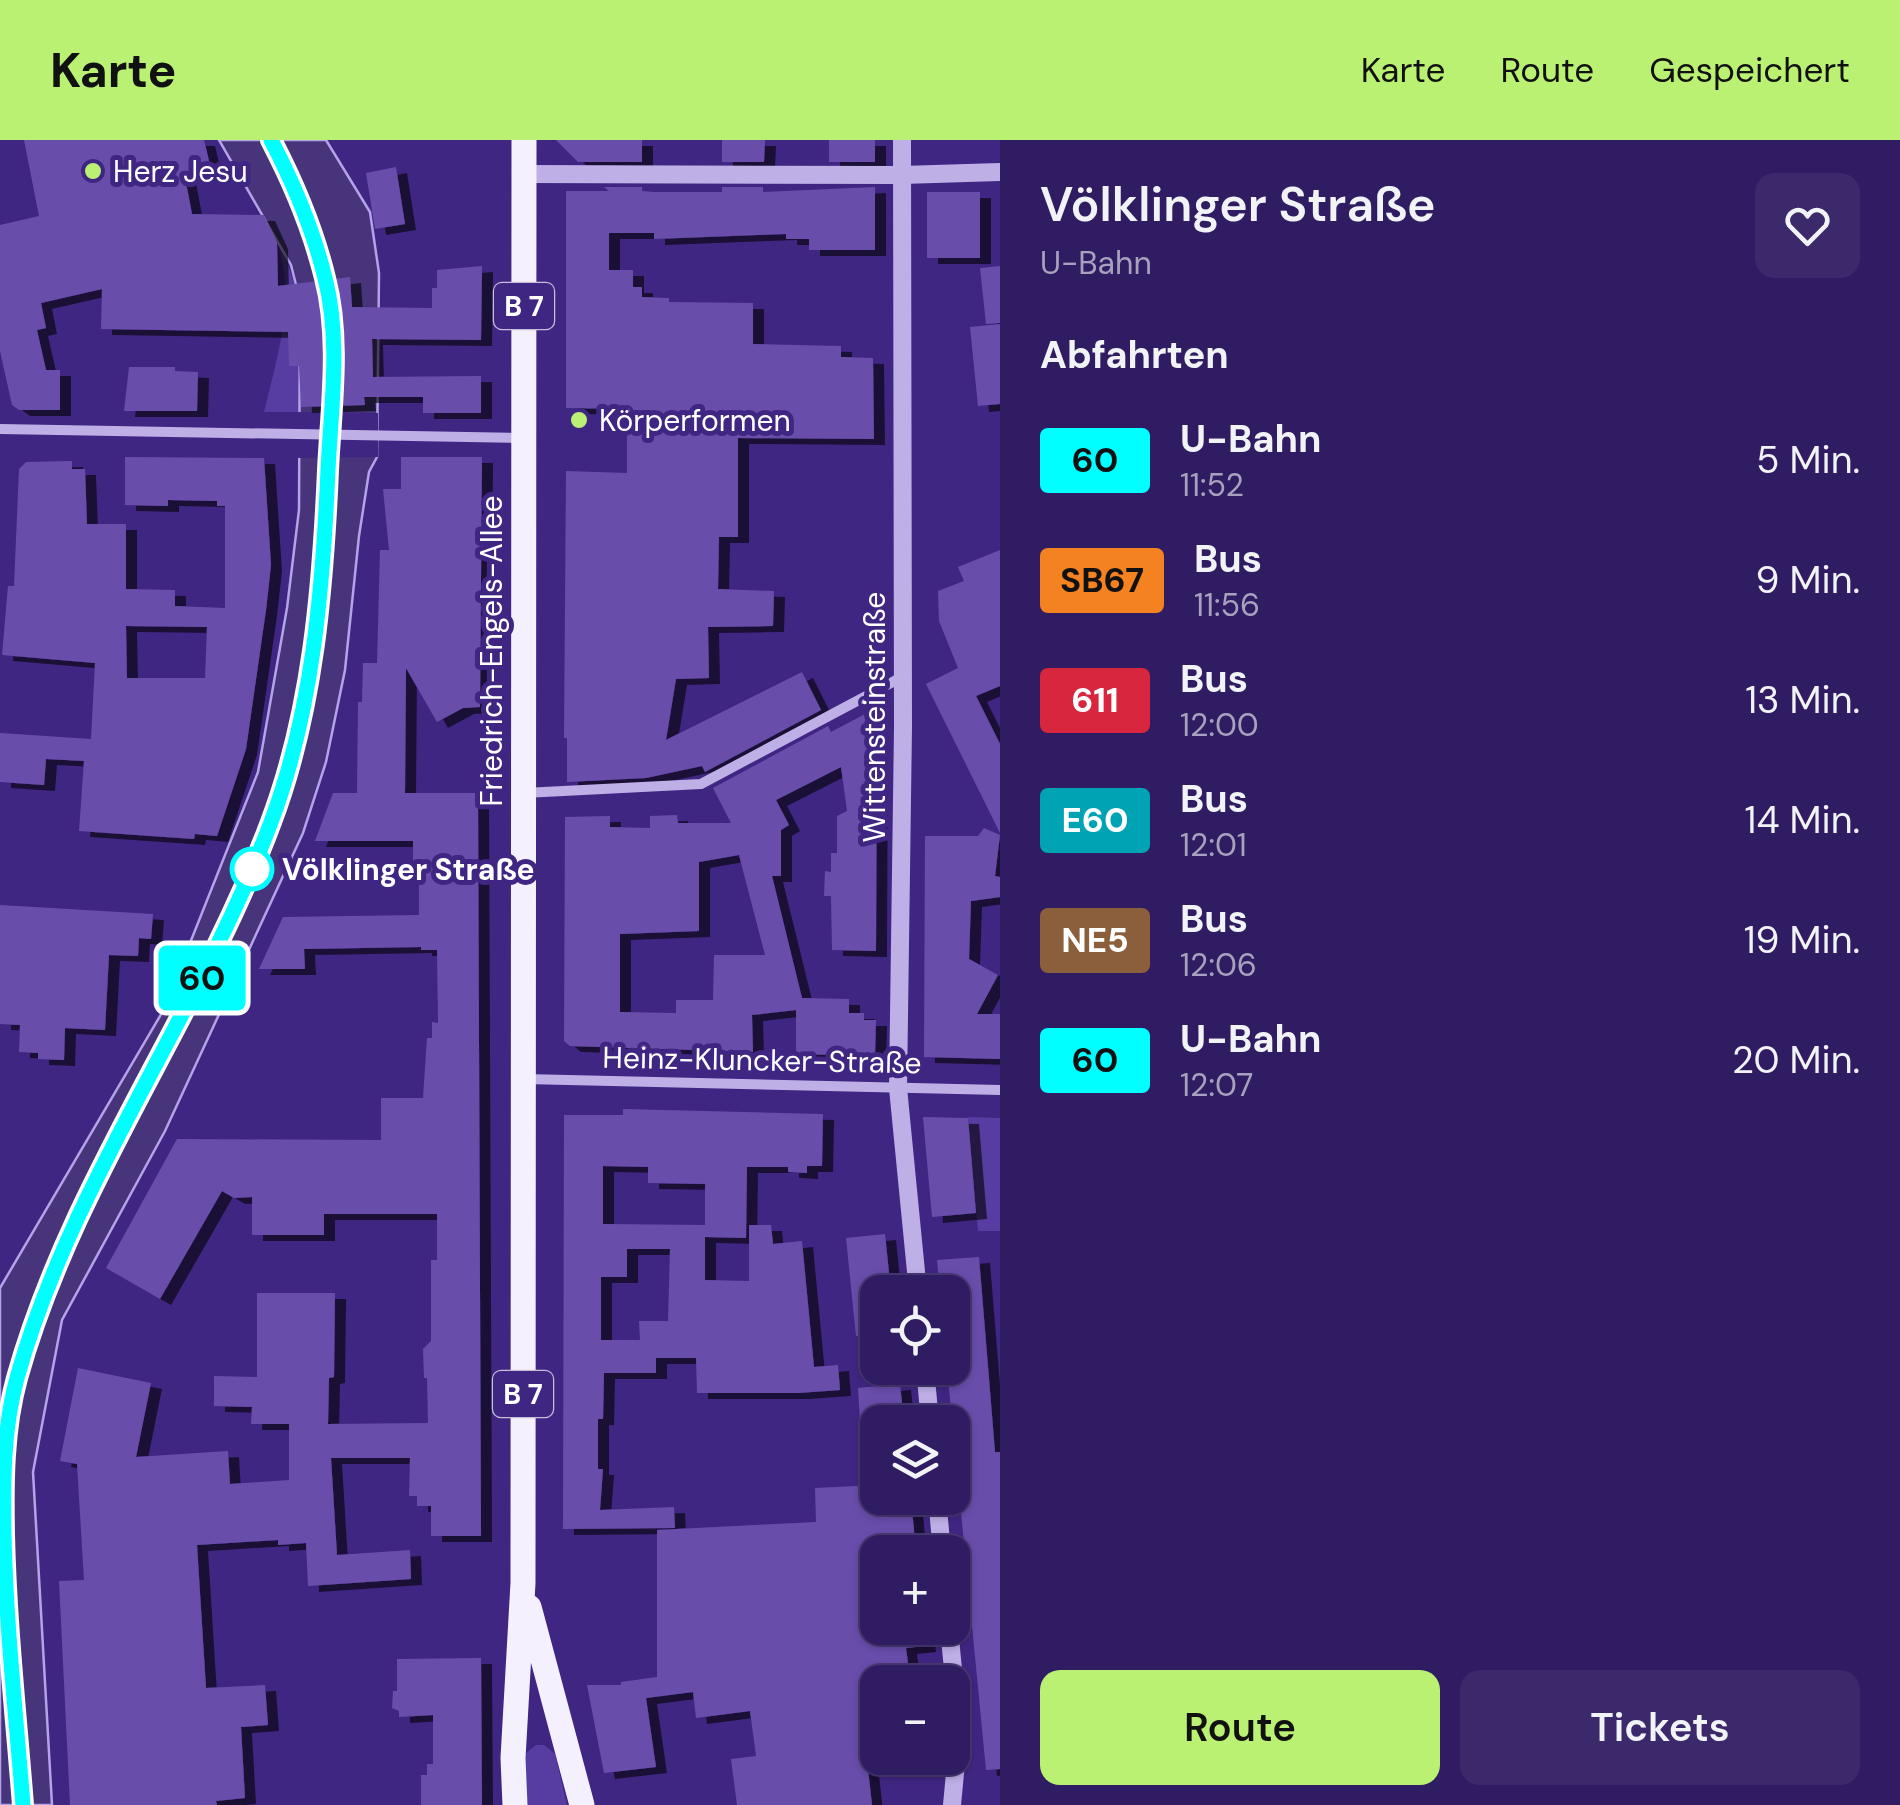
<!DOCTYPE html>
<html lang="de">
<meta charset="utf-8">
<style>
body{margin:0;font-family:"DM Sans",sans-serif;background:#3c296b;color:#f1f3f6;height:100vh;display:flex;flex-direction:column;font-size:38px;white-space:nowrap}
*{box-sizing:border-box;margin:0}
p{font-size:32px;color:#a8a1be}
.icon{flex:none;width:55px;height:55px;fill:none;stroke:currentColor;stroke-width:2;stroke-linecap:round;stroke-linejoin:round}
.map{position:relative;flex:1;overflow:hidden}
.side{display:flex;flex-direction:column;background:#301c62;width:900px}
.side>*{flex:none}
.badge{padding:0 20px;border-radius:8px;font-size:35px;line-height:65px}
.fabs{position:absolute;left:860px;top:1135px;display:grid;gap:20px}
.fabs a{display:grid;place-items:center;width:110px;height:110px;border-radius:20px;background:#301c62;box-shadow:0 2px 8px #0004,0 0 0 2px #4b3a77;font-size:50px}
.map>.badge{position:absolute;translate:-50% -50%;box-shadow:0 0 0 5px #fff}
h2{padding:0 40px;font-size:38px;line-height:90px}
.round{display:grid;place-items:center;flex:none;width:105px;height:105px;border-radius:20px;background:#3c296b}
.head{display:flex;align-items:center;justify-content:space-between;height:170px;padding:0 40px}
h1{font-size:48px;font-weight:600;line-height:75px}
.action{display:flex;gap:20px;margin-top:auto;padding:20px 40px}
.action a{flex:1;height:115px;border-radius:20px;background:#bbf173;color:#111;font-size:40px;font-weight:600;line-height:115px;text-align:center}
.action a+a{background:#3c296b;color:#f1f3f6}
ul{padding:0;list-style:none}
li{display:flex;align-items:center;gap:30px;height:120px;padding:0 40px}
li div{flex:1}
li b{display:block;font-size:38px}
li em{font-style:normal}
li .badge{min-width:110px;font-weight:700;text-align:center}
header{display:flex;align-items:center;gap:60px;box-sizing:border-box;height:140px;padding:0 50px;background:#bbf173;color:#111}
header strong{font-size:48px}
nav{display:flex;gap:55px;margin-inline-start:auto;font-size:35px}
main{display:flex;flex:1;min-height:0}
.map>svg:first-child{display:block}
.green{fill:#573da2}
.water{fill:#47347a;stroke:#b4a3e8;stroke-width:2.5}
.pier{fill:#402683}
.building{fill:#684eab;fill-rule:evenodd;filter:url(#shadow)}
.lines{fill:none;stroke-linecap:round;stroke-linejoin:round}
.minor{stroke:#beafe7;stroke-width:10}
.tertiary{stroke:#beafe7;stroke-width:18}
.primary{stroke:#f5f0fe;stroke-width:25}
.rail-casing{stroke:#fff;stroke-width:11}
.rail{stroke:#402683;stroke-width:8;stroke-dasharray:22;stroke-linecap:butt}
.line-casing{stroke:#fff;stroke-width:22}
.line{stroke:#0ff;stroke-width:15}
.poi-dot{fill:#bbf173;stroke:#402683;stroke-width:4}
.stop-dot{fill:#fff;stroke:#0ff;stroke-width:5}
.labels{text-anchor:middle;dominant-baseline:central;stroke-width:10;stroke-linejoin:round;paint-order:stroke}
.shield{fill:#402683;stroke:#c6beda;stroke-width:2.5}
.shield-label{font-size:28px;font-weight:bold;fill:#fff}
.poi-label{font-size:30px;fill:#fff;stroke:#402683;text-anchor:start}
.street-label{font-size:30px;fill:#fff;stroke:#402683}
.stop-label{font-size:30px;font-weight:bold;fill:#fff;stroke:#402683;text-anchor:start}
</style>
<header>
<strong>Karte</strong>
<nav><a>Karte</a><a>Route</a><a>Gespeichert</a></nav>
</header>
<main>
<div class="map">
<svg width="1000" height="1665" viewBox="0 0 1000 1665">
<defs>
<filter id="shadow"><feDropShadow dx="11" dy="6" stdDeviation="0" flood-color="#0009"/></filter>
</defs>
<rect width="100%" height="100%" fill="#402683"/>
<path class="green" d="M277 101C307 155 301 212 299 272H264C278 214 296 159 277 101Z
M968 977 1000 978V1091H978Z
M536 1605H544L555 1614 567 1665H527L525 1614Z"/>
<path class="water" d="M219 0H326L370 72 379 133 377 317 369 332 359 396 345 530 326 622 303 693 165 991 62 1180 33 1332 52 1665H0V1148L163 871 258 632 287 468 299 370 300 161 291 125Z"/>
<path class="pier" d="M294 272 378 273V317L294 318Z"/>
<path class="building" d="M24 0H204L210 25 184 32 192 74 264 75 277 103 278 146 350 137 352 167 432 168V148H437V130L482 126 481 200 372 199 373 237 481 236V273H423V257H364L365 265 301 267 299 226H289L288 192 101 189 102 149 41 163 46 188 37 190 46 230H60V270H19L12 265 0 211V85L39 76Z
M556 0H642V22H578Z
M722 0H765L764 22H722Z
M829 0H875V22H829Z
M396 27 405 84 375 89 366 33Z
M604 47H642V51L654 52H722V47H763V52L875 47V110H809V99H786V94L654 99V93H609V130H633V147H642V157L669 158V162L753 163V204L841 206V217L873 218 874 299 738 298V397H719L718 449 774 451 773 486 708 487 709 538 676 539 666 600 802 532 821 570 705 632 702 626 646 638 567 642V598H564L566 331 627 333V269L566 268V51H609Z
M927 52H980V118H927Z
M1000 126V183L986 184 980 128Z
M1000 184V264L978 266 970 187Z
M129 227H175V231L198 232 197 271H124Z
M125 317 264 318 271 425 266 470 246 609 217 696 195 694 194 699 79 691 84 621 46 619 44 645 0 642V593L91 599 95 523 2 515 8 446H14L19 329 26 322 72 321V329H85L87 384H126V449L175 450V466L225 468V366H217V361L168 360V366L125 365ZM126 486 207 487 205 538H127Z
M401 317H482L480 567 463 568 437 582 406 528 405 653H478L481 1396H431V1366H417V1356H409L410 1318H331L337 1415 410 1410 411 1439 308 1446 306 1403 278 1405V1400L197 1405 206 1548 265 1545 268 1585 241 1587 245 1658 216 1661 217 1665H70L59 1441 84 1440 77 1324 60 1321 78 1228 151 1243 136 1317 228 1311 230 1344 289 1340V1284H251L252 1267 214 1266V1236L257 1237V1153H335L334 1237 329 1238 328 1284 428 1283 427 1238H424L423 1209 431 1201V1120H437V1074H324V1095H252V1057L234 1058 222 1051 160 1159 106 1128 177 999 381 1000V958H423L427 898H432V882L438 883 437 810H421V807L304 809 305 829H259L283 777 419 775V729H413V701H315L333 653H357L358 562H362L363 523H377L380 410H389L383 349H401Z
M1000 410V546L976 556 1000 604V693L926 544 958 528 939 481 938 451 964 441 958 427Z
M867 573 877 580 876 811 832 810 831 756H824L825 731 831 732V713H837V676L847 671 841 627 776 660 789 685 781 690V736H772L802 858 849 859V873H864V880H876L875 916 796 914V870L752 875 753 912 570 906 564 901 565 677 610 676V687L650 688V676L677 675 678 683H731L713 648 828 586 831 592ZM739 715 765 815H714L713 860H676V873L620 872V794L699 791V722Z
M984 688 1000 695 995 736 1000 737V757L971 761 969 819 998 835 977 874H1000V919L924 917 925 696H978Z
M0 765 153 774 151 799 139 798 138 816 109 815 105 890 65 888 64 920 38 919V913L19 912 20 885 0 884Z
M623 969 823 974 822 1026H807V1033L788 1032V1027H747L746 1098 705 1097V1085V1140L749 1141V1085H771L773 1104 802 1101 814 1227 838 1225 840 1250 798 1253H697L696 1218H656V1233H604L603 1279H598V1329H603L600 1370 674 1367 675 1388 563 1389 564 975H623ZM603 1026 648 1027V1043L705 1044V1085L603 1084ZM627 1109H670L668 1181H639L640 1200H601V1137H627Z
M923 977 968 978 976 1073 932 1077Z
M885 1094 891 1152H878V1194L856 1196 846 1098Z
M979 1117 995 1312H1000V1629L986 1630 947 1228H952V1152H940L937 1120Z
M900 1244 904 1282H860L858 1248Z
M878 1345V1358H911L916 1412H878V1488H923L925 1506 906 1508 908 1523 886 1525 888 1542H878V1628L868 1629 872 1665H737L731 1619 756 1616 750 1571 696 1578 693 1552 646 1558 656 1627 604 1633 587 1545H621V1542L657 1537V1390L816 1382 815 1348Z
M481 1518 482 1665H421V1635H427V1624H433V1575L399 1577V1571L392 1568 393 1551H397V1519Z"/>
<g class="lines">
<path class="minor" d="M0 289 524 298
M524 653 701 644 902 537
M524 939 1000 950"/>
<path class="tertiary" d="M902 0 903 587 898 948 918 1152
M523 34 902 35 1000 32
M925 1228 930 1282
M937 1358 942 1412
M949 1488 959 1591 952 1665"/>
<path class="primary" d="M529 1467 582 1665
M515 1665 513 1618 523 1443 524 0"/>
<defs>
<path id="rail" d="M23 1665C16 1575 6 1485 4 1395 3 1343 3 1289 17 1238 72 1041 200 873 271 682 313 571 323 448 328 330 331 267 341 199 325 138 313 89 294 44 271 0"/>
</defs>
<use href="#rail" class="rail-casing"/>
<use href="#rail" class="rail"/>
</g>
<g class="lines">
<defs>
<path id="line" d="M23 1665C16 1575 6 1485 4 1395 3 1343 3 1289 17 1238 72 1041 200 873 271 682 313 571 323 447 328 330 331 268 341 199 325 138 313 89 294 44 271 0"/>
</defs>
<use href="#line" class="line-casing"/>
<use href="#line" class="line"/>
</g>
<g class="poi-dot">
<circle cx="93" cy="31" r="10"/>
<circle cx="579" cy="280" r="10"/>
</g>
<circle class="stop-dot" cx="252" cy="729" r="20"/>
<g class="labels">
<g class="shield">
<rect x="494" y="143" width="60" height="46" rx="8"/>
<rect x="493" y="1231" width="60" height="46" rx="8"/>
</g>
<g class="shield-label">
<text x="524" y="166">B 7</text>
<text x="523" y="1254">B 7</text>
</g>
<g class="poi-label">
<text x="113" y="31">Herz Jesu</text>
<text x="599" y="280">Körperformen</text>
</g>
<g class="street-label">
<text transform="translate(491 511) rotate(-90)">Friedrich-Engels-Allee</text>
<text transform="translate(874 577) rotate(-90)">Wittensteinstraße</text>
<text transform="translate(762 920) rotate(1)">Heinz-Kluncker-Straße</text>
</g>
<g class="stop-label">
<text x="282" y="729">Völklinger Straße</text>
</g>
</g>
</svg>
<div class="fabs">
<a><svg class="icon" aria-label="locate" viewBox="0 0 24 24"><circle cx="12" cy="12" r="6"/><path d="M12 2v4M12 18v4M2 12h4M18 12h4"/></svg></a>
<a><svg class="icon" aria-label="layers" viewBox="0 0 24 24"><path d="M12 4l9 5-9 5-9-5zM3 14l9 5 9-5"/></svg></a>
<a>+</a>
<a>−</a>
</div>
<b class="badge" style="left:202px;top:838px;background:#0ff;color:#111">60</b>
</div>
<section class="side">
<div class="head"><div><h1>Völklinger Straße</h1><p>U-Bahn</p></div><a class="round"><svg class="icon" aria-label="heart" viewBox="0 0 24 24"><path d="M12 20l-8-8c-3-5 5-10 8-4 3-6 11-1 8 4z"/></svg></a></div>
<h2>Abfahrten</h2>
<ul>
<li><span class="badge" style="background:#0ff;color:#111">60</span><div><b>U-Bahn</b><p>11:52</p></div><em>5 Min.</em></li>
<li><span class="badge" style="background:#f58220;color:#111">SB67</span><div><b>Bus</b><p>11:56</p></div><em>9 Min.</em></li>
<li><span class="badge" style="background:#d7263d;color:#fff">611</span><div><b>Bus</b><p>12:00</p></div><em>13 Min.</em></li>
<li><span class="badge" style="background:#00a3b4;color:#fff">E60</span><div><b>Bus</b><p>12:01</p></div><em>14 Min.</em></li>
<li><span class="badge" style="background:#8b5e3c;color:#fff">NE5</span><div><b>Bus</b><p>12:06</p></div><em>19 Min.</em></li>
<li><span class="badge" style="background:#0ff;color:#111">60</span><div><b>U-Bahn</b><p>12:07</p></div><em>20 Min.</em></li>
</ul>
<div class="action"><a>Route</a><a>Tickets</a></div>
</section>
</main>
